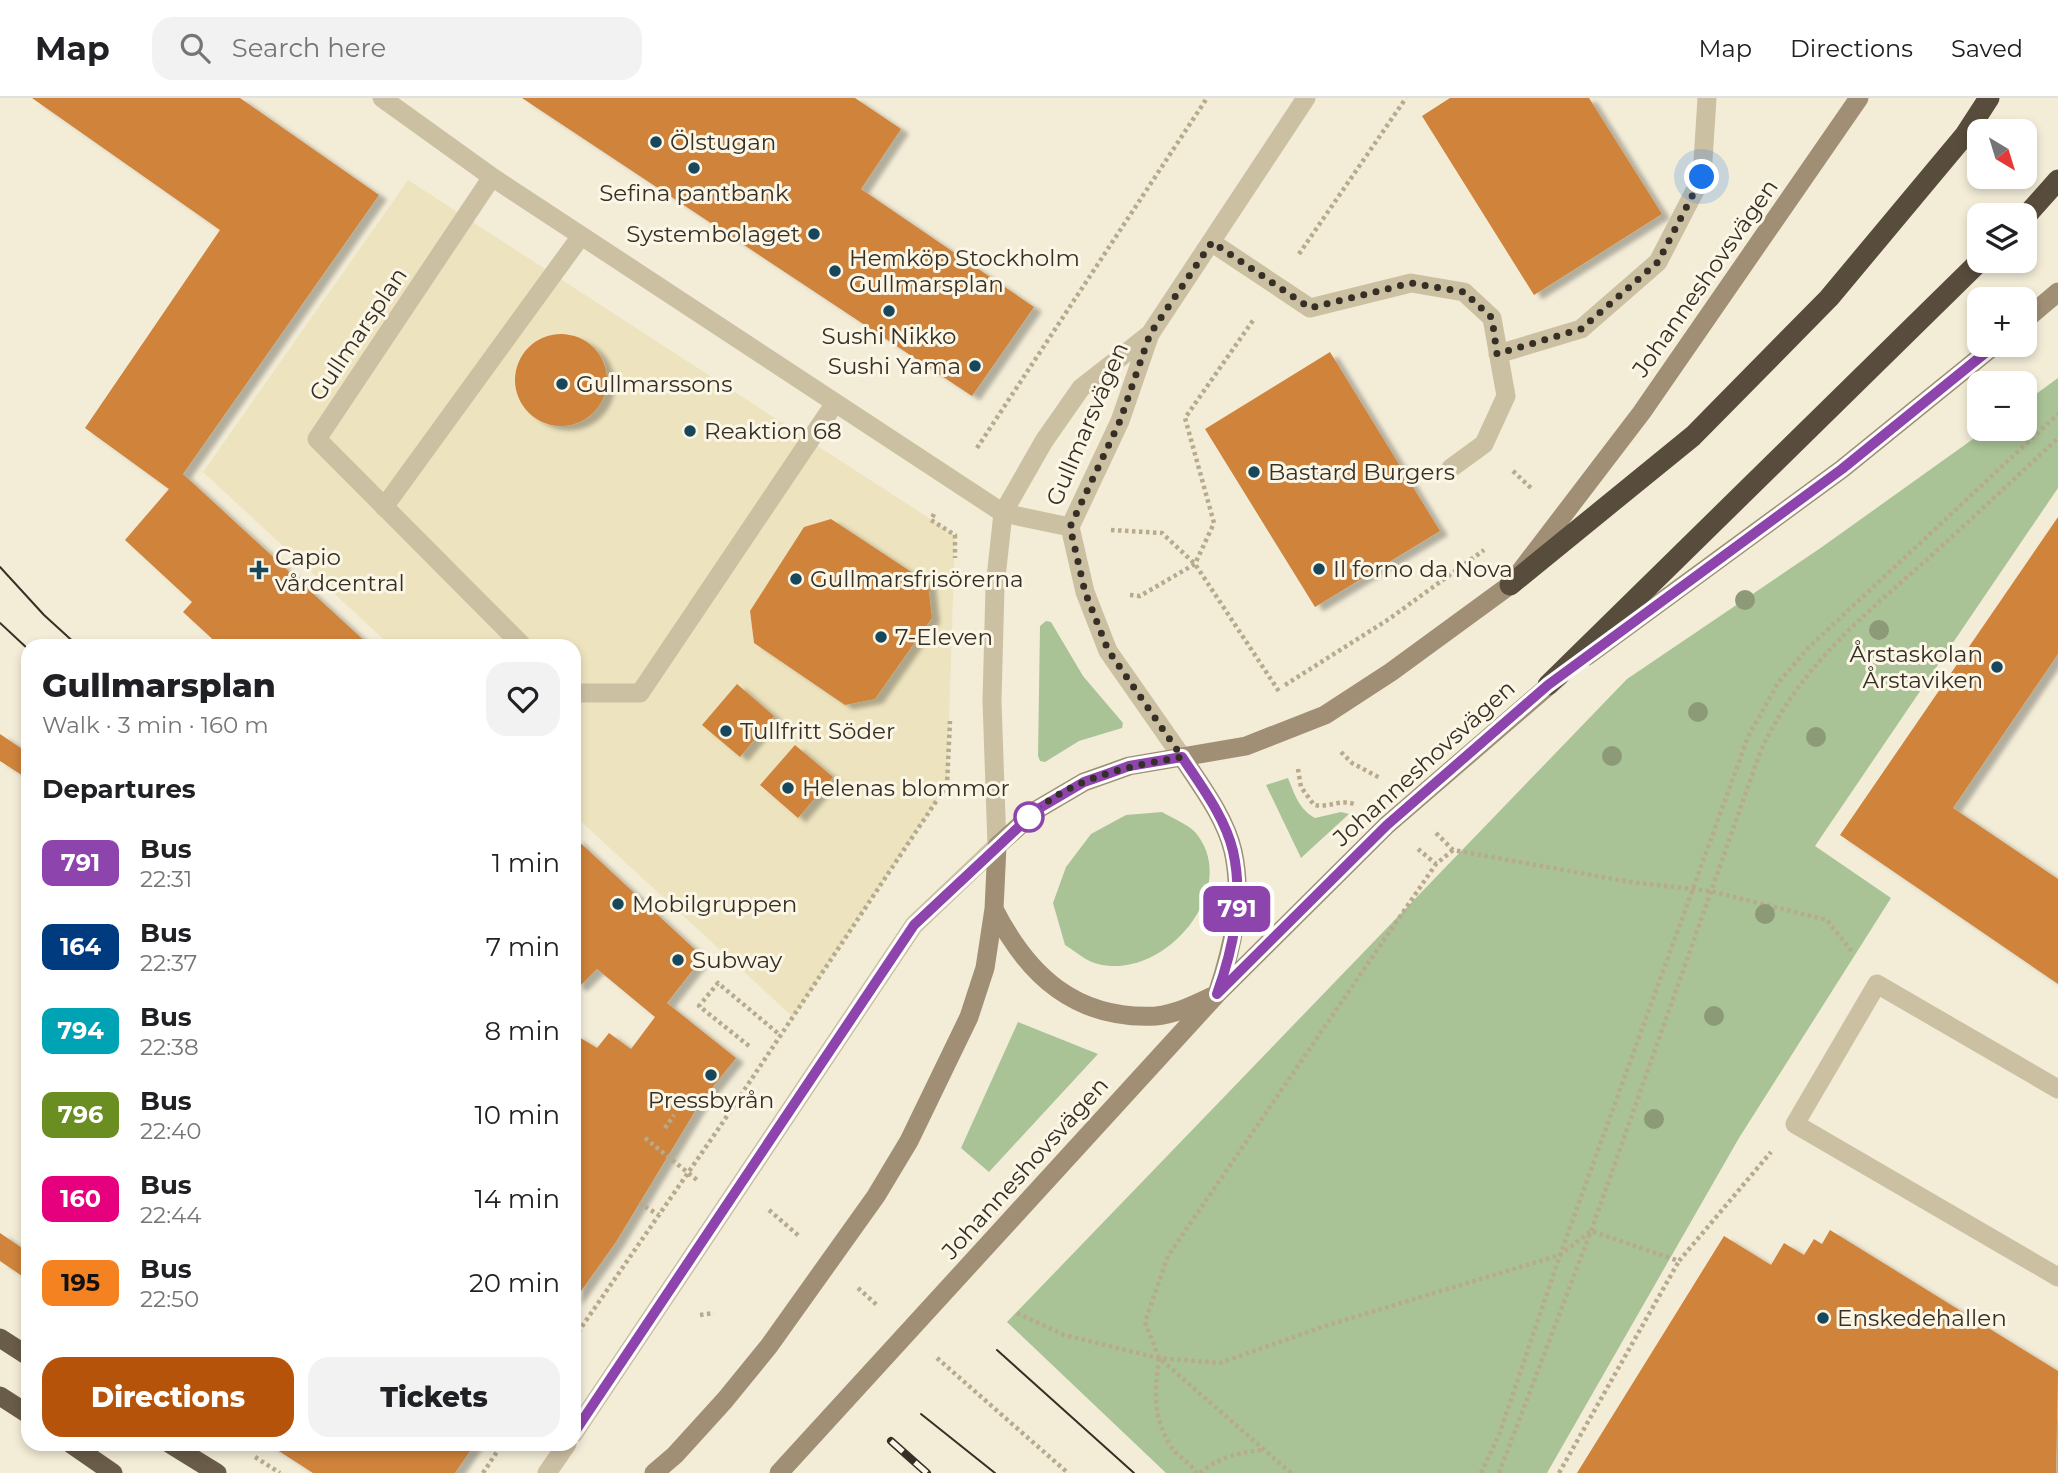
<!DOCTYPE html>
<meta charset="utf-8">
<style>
body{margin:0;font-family:Montserrat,sans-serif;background:#f2f2f2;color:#202124;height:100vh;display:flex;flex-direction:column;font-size:26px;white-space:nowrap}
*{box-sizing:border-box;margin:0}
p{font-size:23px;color:#757577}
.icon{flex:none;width:38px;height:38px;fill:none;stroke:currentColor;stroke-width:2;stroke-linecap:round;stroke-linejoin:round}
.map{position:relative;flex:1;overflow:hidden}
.panel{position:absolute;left:21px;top:541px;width:560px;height:812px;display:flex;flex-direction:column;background:#fff;border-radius:21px;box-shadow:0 4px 10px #0003}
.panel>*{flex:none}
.badge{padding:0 14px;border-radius:10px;font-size:24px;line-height:46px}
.needle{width:46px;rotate:142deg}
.buttons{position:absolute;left:1967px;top:21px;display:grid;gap:14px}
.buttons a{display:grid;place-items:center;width:70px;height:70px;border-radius:14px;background:#fff;box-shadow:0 4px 10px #0003;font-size:35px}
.you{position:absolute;width:35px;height:35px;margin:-18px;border:5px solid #fff;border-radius:50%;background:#1a73e8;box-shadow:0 0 0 10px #1a73e833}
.map>.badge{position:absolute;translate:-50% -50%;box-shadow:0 0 0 4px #fff}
h2{padding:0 21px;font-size:26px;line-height:63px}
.round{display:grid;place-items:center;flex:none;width:74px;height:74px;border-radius:21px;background:#f2f2f2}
.head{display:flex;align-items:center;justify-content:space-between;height:119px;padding:0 21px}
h1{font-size:33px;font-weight:800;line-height:52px}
.action{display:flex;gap:14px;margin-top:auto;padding:14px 21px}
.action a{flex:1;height:80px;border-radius:21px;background:#b45309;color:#fff;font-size:28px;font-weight:800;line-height:80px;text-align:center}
.action a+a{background:#f2f2f2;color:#202124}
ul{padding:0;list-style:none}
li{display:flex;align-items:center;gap:21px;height:84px;padding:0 21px}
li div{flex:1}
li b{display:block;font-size:26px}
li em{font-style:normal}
li .badge{min-width:77px;font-weight:700;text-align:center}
header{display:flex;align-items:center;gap:42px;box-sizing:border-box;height:98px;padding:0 35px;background:#fff;border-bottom:2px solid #e0e0e0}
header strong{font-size:33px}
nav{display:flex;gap:38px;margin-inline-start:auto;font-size:24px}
.search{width:490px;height:63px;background:#f2f2f2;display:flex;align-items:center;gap:18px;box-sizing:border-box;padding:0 24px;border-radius:21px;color:#757577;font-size:26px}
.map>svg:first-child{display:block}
.green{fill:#a9c397}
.plaza{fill:#ede3be;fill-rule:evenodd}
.building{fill:#cf833a;filter:url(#shadow)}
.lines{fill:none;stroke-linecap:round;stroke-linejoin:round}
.path{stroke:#b8aa8d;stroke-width:4.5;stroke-dasharray:3.5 3.5;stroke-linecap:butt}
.service{stroke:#ccc0a3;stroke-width:19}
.minor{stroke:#ccc0a3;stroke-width:19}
.secondary{stroke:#a08f75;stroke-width:19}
.trunk{stroke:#695c49;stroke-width:19}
.motorway{stroke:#584c3c;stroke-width:21}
.tram{stroke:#362f26;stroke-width:2}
.rail-casing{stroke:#362f26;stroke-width:8}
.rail{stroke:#fbf6e5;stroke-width:5;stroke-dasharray:16;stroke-linecap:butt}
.tree{fill:#8d9a77}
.line-casing{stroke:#fff;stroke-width:16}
.line{stroke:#8e44ad;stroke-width:10}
.walk{stroke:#362f26;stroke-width:7;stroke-dasharray:0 12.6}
.poi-dot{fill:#18465b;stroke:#fbf6e5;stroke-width:2.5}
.stop-dot{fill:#fff;stroke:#8e44ad;stroke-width:3.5}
.labels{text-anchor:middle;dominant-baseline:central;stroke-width:6;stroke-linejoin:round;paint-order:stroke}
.poi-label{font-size:23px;fill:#362f26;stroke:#fbf6e5;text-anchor:start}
.street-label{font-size:23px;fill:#362f26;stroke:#fbf6e5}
</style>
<header>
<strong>Map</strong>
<div class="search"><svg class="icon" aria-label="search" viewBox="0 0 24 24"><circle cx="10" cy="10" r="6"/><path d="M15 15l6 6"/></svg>Search here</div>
<nav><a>Map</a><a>Directions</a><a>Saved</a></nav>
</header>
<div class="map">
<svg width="2058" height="1375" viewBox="0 0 2058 1375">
<defs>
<filter id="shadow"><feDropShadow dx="8" dy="4.5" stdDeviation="2" flood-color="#0004"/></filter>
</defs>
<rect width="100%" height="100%" fill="#f3edd8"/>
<path class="green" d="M2058 280V390L1815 748 1891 800 1739 1040 1547 1375H1166L1007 1224 1627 581 1822 449 1987 331H2025V304Z
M1046 523 1051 524 1083 578 1123 625 1122 630 1079 643 1045 664 1040 663 1038 658 1040 528Z
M1288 680C1295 697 1299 711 1315 720L1341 714 1349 716 1301 760 1266 687Z
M1162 714C1172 720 1187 726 1195 734 1242 788 1167 883 1098 866 1087 864 1075 853 1065 847L1053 805 1066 769 1091 736 1126 717Z
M1018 924 1098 956 989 1074 961 1050Z"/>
<path class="plaza" d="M408 82 955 437 947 687 793 919 574 717V548H391L203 374ZM556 236H571L597 252 605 265 607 279 606 294 589 320 559 329 544 325 531 317 521 305 516 290 520 261 530 248ZM831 421 932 520 876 600 845 607 754 545 750 513 804 429ZM737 586 774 618 740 659 702 627ZM795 647 833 679 798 720 760 688Z"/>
<path class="building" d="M32 0H240L379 97 183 376 370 548H220L183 514 192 504 125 442 169 391 85 330 220 132Z
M522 0H855L901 31 861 91 1034 209 972 298Z
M1450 0H1589L1662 116 1534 197 1422 18Z
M515 282a46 46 0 1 1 92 0a46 46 0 1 1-92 0Z
M1330 254 1440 433 1315 509 1205 331Z
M2058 419V556L1953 710 2058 781V886L1840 737Z
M831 421 928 485 932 520 875 601 845 607 754 545 750 513 804 429Z
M737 586 774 618 740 659 702 627Z
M0 636 28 655V681L0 663Z
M795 647 833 679 798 720 760 687Z
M574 739 703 859 667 905 736 960 700 1005 616 1144 574 1203V936L597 950 609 935 631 951 655 919 597 871 579 889 574 885Z
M1830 1132 2058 1273 2056 1375H1577L1724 1138 1771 1167 1784 1145 1804 1157 1814 1141 1822 1146Z
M0 1135 28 1154V1182L0 1163Z
M268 1346H475L455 1375H313Z"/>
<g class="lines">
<path class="path" d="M1299 156 1406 0
M977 350 1207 0
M1513 373 1532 391
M934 416 931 422 955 437V460
M1111 432 1162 435 1195 466 1280 595
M1130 497 1140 498 1195 466 1214 425 1185 320 1254 221
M1285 587 1389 521 1484 452
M1341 654 1352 665 1380 680
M1298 671 1301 689 1314 707C1329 710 1340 701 1354 706
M1436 735 1453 752 1630 784 1710 793 1827 822 1853 855
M1418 751 1436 766
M749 948 699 908 718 885 780 937
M665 1030 674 1017
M645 1040 697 1082
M639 1105 659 1117
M769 1112 799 1138
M858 1190 878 1208
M1017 1215 1064 1237 1159 1260 1220 1265 1325 1228 1560 1157 1591 1133 1679 1163 1771 1054
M700 1217 714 1215
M574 1240 721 1027 947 687 950 623
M937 1260 1068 1375
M1159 1260C1155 1293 1152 1317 1170 1347 1176 1358 1189 1363 1196 1375
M255 1359 280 1375
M483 1375 502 1346
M1200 1375C1219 1359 1238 1355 1262 1352
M1291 1375 1159 1260 1145 1224 1168 1158 1436 766 1453 752
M1481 1375 1499 1337 1560 1157 1748 639 1778 585 1808 550 2058 316
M1499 1375 1591 1133 1761 652C1802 565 1863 519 1933 456 1975 418 2016 379 2058 340
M1559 1375 1679 1163"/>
<path class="service" d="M1211 144 1310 210 1411 185 1464 194 1492 220 1506 298 1484 346 1451 370
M1498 256 1581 231 1658 164 1702 79 1707 0
M2058 991 1877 886 1795 1026 2058 1179
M574 1335 914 827 997 748
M547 1375 567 1346"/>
<path class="minor" d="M382 0 492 79 1003 415 1070 429
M492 79 317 341 523 548
M384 409 581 138
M574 595H640L835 305
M1182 659 1108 553 1085 494 1070 429 1120 323 1150 236 1306 0
M997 748 992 603 995 489 1003 415 1044 343 1081 290 1150 236"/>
<path class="secondary" d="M2025 222 2058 194
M1587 558 1842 371 1995 247
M994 811C1028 878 1076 922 1156 918 1177 916 1198 905 1217 896 1232 851 1244 802 1233 753 1225 719 1201 688 1182 659
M654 1375 675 1357 725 1302 769 1248 876 1098 909 1043 969 919 985 870 994 811 997 748 1038 711 1084 684 1129 668 1246 648 1325 617 1391 574 1510 487 1642 314 1859 0
M779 1375 1217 896 1387 727 1560 578"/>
<path class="trunk" d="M0 1240 28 1258
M0 1298 28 1316
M71 1346 113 1375
M170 1346 217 1375"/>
<path class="motorway" d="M2025 119 2058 82
M1510 487 1693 338 1829 200 1965 37 1989 0
M1548 587 1980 163"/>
<path class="tram" d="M0 469 44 517 78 548
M0 525 28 551
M997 1252 1134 1375
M921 1316 995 1375"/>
<defs>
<path id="rail" d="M891 1343 927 1375"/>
</defs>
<use href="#rail" class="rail-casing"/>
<use href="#rail" class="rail"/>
</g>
<g class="tree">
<circle cx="1745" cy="502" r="10"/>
<circle cx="1879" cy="532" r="10"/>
<circle cx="1698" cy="614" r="10"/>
<circle cx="1816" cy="639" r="10"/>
<circle cx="1612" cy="658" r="10"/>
<circle cx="1765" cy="816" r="10"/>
<circle cx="1714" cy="918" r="10"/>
<circle cx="1654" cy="1021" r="10"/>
</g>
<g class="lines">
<defs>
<path id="line" d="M574 1335 914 827 1038 711 1084 684 1107 676 1129 668 1182 659C1201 688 1225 719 1233 753 1244 802 1233 851 1217 896L1387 727 1548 587 1842 371 1995 247"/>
</defs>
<use href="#line" class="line-casing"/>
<use href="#line" class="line"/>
<path class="walk" d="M1029 719C1069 680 1129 668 1182 659L1108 552 1085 494 1070 429 1120 323 1150 236 1212 144 1310 210 1411 185 1464 194 1492 220 1497 256 1581 231 1658 164 1702 79"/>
</g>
<g class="poi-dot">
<circle cx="656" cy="44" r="7"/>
<circle cx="694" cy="70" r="7"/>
<circle cx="814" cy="136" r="7"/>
<circle cx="835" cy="173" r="7"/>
<circle cx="889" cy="213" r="7"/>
<circle cx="975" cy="268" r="7"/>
<circle cx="562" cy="286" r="7"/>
<circle cx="690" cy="333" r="7"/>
<circle cx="1254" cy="374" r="7"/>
<circle cx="1319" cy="471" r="7"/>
<path d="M255.5 461.5h7v7h7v7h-7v7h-7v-7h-7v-7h7z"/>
<circle cx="796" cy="481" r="7"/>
<circle cx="881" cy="539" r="7"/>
<circle cx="1997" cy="569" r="7"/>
<circle cx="726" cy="633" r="7"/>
<circle cx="788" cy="690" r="7"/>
<circle cx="618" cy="806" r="7"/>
<circle cx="678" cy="862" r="7"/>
<circle cx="711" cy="977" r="7"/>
<circle cx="1823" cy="1220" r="7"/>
</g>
<circle class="stop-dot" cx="1029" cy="719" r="14"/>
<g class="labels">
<g class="poi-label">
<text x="670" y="44">Ölstugan</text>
<text x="694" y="95" text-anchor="middle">Sefina pantbank</text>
<text x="800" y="136" text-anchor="end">Systembolaget</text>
<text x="849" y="160">Hemköp Stockholm<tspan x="849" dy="26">Gullmarsplan</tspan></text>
<text x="889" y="238" text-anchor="middle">Sushi Nikko</text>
<text x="961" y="268" text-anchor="end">Sushi Yama</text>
<text x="576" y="286">Gullmarssons</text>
<text x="704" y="333">Reaktion 68</text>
<text x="1268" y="374">Bastard Burgers</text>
<text x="275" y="459">Capio<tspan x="275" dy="26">vårdcentral</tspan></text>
<text x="1333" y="471">Il forno da Nova</text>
<text x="810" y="481">Gullmarsfrisörerna</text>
<text x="895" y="539">7-Eleven</text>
<text x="1983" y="556" text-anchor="end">Årstaskolan<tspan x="1983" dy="26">Årstaviken</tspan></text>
<text x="740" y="633">Tullfritt Söder</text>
<text x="802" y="690">Helenas blommor</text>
<text x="632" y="806">Mobilgruppen</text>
<text x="692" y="862">Subway</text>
<text x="711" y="1002" text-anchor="middle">Pressbyrån</text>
<text x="1837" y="1220">Enskedehallen</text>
</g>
<g class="street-label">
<text transform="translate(1705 180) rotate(-55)">Johanneshovsvägen</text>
<text transform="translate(358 236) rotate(-56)">Gullmarsplan</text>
<text transform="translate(1087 326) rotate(-67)">Gullmarsvägen</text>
<text transform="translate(1424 665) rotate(-42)">Johanneshovsvägen</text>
<text transform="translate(1025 1070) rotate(-48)">Johanneshovsvägen</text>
</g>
</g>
</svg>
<div class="buttons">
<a><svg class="needle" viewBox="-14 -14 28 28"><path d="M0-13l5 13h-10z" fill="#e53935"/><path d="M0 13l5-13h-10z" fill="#757577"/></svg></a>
<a><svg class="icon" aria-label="layers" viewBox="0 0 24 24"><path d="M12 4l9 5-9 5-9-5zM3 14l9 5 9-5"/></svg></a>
<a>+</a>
<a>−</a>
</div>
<div class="you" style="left:1702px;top:79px"></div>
<b class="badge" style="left:1237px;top:811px;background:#8e44ad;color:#fff">791</b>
<section class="panel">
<div class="head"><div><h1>Gullmarsplan</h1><p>Walk · 3 min · 160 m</p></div><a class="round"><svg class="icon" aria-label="heart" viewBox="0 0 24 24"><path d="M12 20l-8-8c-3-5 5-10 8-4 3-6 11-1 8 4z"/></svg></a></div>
<h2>Departures</h2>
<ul>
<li><span class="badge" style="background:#8e44ad;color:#fff">791</span><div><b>Bus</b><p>22:31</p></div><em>1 min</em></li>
<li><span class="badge" style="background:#003b80;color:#fff">164</span><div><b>Bus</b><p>22:37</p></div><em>7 min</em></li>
<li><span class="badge" style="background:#00a3b4;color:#fff">794</span><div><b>Bus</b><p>22:38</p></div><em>8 min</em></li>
<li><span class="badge" style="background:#6b8e23;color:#fff">796</span><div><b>Bus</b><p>22:40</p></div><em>10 min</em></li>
<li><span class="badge" style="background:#e6007e;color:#fff">160</span><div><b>Bus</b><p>22:44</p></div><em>14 min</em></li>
<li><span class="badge" style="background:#f58220;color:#111">195</span><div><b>Bus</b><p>22:50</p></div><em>20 min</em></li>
</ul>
<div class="action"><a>Directions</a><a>Tickets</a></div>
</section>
</div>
